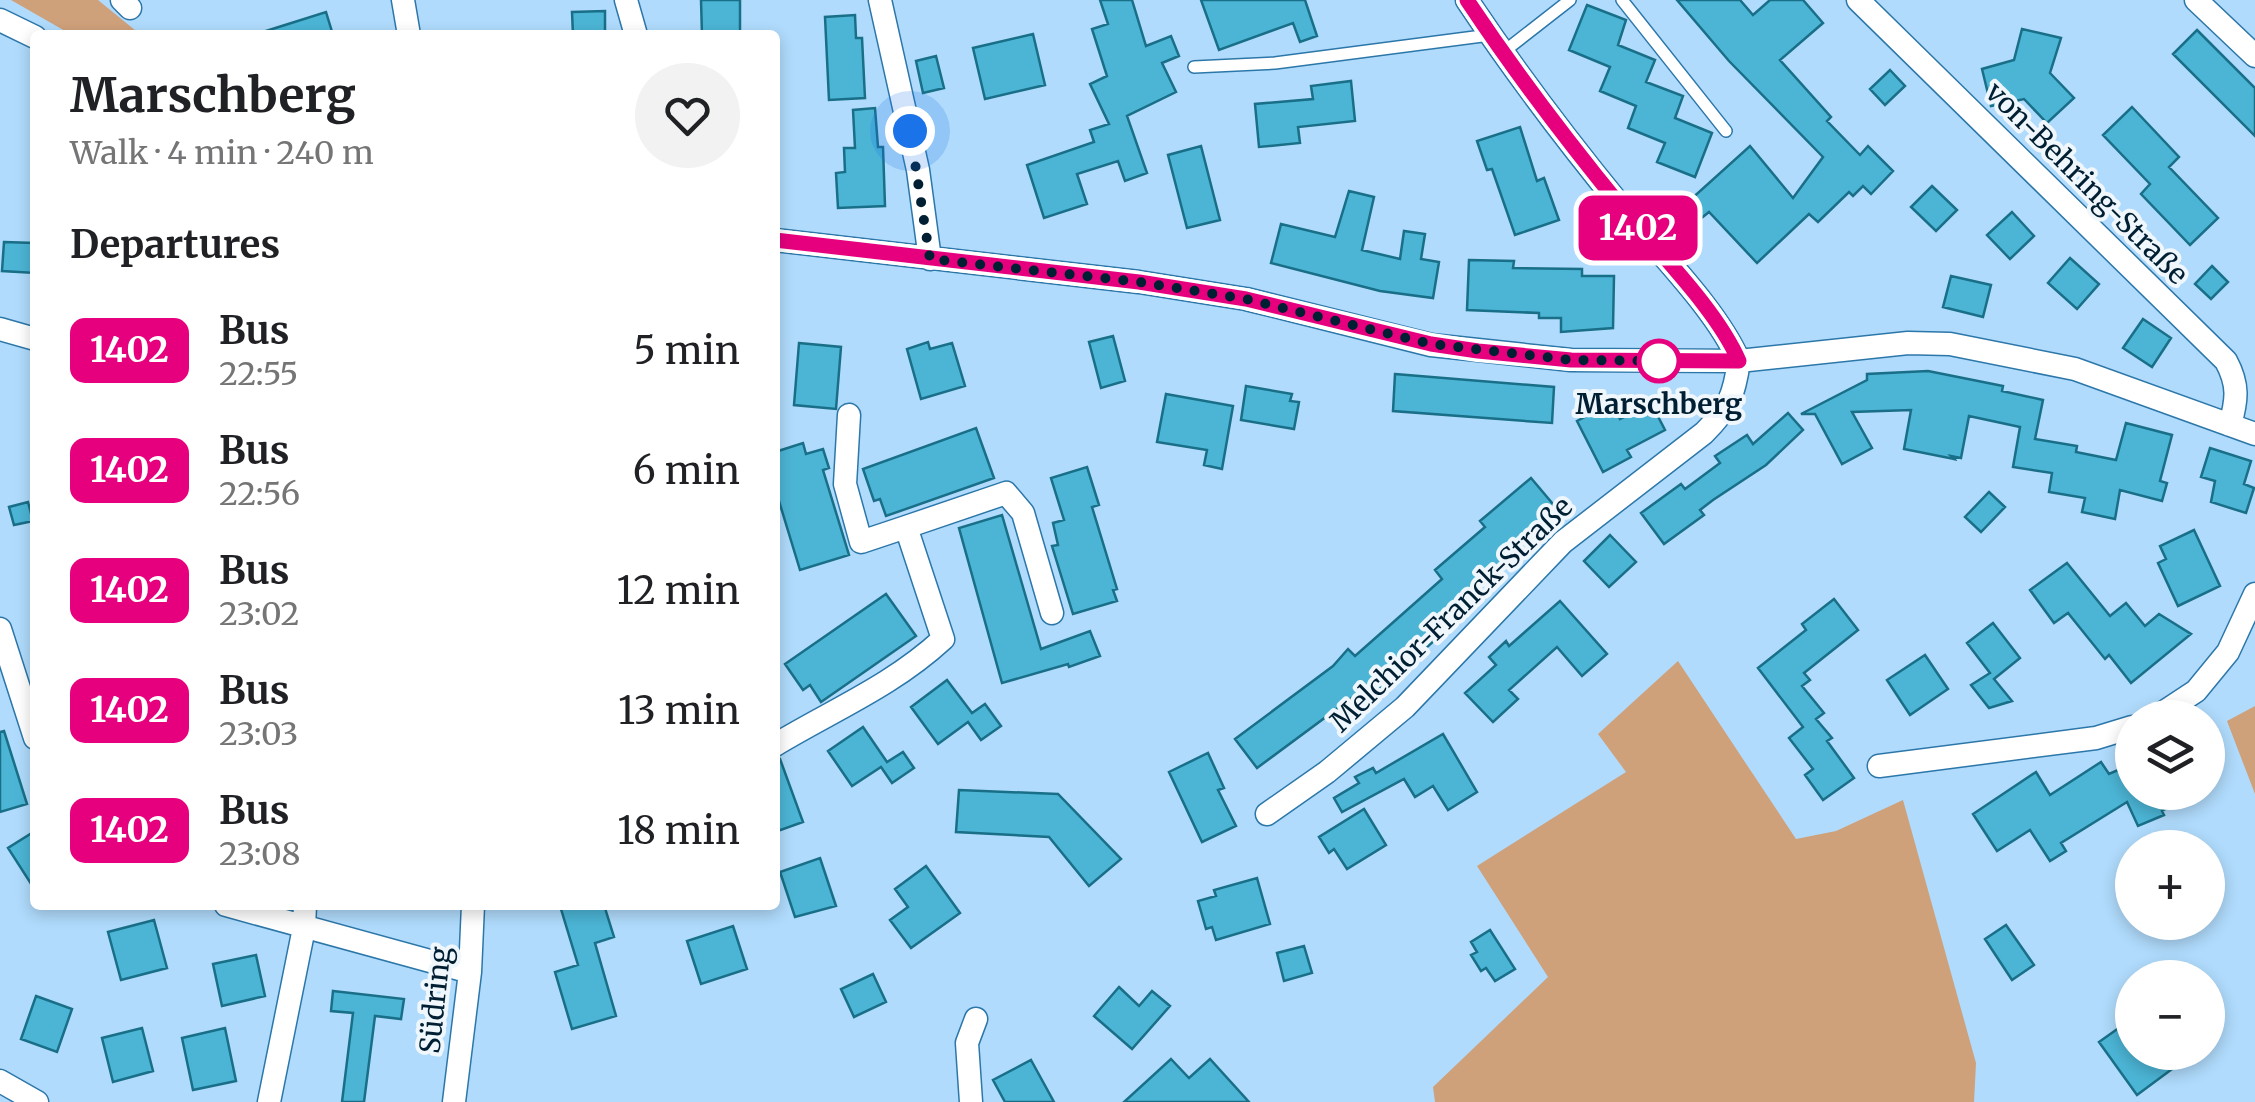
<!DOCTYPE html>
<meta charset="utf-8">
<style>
body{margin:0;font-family:Merriweather,serif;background:#f2f2f2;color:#202124;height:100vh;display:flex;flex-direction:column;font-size:38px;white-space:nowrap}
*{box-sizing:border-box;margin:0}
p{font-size:32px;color:#757577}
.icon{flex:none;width:55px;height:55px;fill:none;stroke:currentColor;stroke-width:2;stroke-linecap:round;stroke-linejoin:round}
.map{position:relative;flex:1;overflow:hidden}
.details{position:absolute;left:30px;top:30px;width:750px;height:880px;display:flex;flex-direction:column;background:#fff;border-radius:10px;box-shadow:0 5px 15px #0003}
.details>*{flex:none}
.badge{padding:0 20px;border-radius:15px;font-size:35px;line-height:65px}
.buttons{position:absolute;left:2115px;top:700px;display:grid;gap:20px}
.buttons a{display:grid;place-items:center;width:110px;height:110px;border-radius:50%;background:#fff;box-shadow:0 5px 15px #0003;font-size:50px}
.you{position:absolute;width:50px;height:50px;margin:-25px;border:8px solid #fff;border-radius:50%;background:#1a73e8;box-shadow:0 0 0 15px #1a73e833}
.map>.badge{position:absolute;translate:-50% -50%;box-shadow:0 0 0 5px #fff}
h2{padding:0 40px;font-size:38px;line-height:90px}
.round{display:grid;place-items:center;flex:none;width:105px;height:105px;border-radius:52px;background:#f2f2f2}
.overview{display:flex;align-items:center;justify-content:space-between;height:170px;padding:0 40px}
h1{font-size:48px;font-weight:700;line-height:75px}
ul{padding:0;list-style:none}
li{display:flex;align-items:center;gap:30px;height:120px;padding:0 40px}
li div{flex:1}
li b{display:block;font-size:38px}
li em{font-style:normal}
li .badge{min-width:110px;font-weight:700;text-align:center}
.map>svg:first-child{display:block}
.green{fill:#cfa17b}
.building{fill:#4cb5d6;stroke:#196f87;stroke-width:2.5}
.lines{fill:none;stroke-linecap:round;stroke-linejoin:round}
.service-casing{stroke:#2c77a9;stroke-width:14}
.minor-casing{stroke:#2c77a9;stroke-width:25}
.service{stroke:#fff;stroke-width:11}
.minor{stroke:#fff;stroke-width:22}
.line-casing{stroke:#fff;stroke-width:22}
.line{stroke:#e6007e;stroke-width:15}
.walk{stroke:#011f33;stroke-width:10;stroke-dasharray:0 18}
.stop-dot{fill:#fff;stroke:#e6007e;stroke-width:5}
.labels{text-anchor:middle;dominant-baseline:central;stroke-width:8;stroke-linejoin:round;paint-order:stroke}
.street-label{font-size:28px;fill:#011f33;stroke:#f0f7fc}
.stop-label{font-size:28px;font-weight:bold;fill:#011f33;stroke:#f0f7fc}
</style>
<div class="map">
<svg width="2255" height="1102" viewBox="0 0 2255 1102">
<rect width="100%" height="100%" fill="#b0dbfc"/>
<path class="green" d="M11 0H98L141 35H72Z
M1678 661 1796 839 1836 831 1903 800 1976 1063 1974 1102H1435L1433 1087 1548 977 1477 866 1626 772 1598 734Z
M2255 706V794L2227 721Z"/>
<path class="building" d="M701 0H740V35H702Z
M1100 0H1132L1146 46 1171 36 1179 56 1162 63 1176 92 1127 116 1147 173 1125 181 1118 161 1077 174 1087 204 1044 218 1027 165 1094 142 1090 130 1109 124 1090 84 1107 76 1092 29 1108 24Z
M1201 0H1305L1317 36 1300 42 1293 23 1219 50Z
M1677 0H1740L1753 15 1770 0H1803L1823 23 1780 60 1831 117 1827 121 1860 155 1868 146 1893 171 1871 194 1863 186 1853 196 1849 192 1818 222 1809 214 1757 263 1709 212 1699 220 1689 209V201L1750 146 1793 198 1823 157 1729 61Z
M1587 5 1626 20 1618 45 1655 60 1646 82 1683 96 1675 118 1712 133 1695 177 1657 162 1665 143 1628 128 1636 106 1600 91 1610 67 1569 50Z
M605 11V35H573L572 12Z
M326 12 333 35H266V31Z
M855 15 856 38H862L865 98 829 100 825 17Z
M2022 29 2061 38 2050 73 2074 98 2047 123 2024 99 1991 106 1982 69 2014 60Z
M2197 30 2255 88V136L2173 54Z
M1033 34 1045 85 985 99 973 48Z
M936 56 944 88 923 93 916 61Z
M1890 70 1905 86 1885 105 1870 89Z
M1351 81 1355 121 1298 127 1300 143 1259 147 1255 104 1313 99 1311 86Z
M2132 107 2179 157 2169 167 2218 218 2190 245 2141 194 2150 184 2103 135Z
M875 108 878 147H883L885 206 838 208 836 173 845 172 844 148H855L853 110Z
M1520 127 1537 181 1544 178 1559 220 1515 235 1492 169 1487 170 1477 141Z
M1201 146 1220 220 1187 228 1168 155Z
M1932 186 1957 210 1936 231 1911 207Z
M1349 191 1374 197 1362 250 1400 259 1404 231 1425 234 1421 259 1439 262 1433 298 1380 291 1271 263 1281 224 1335 237Z
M2012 212 2034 236 2010 259 1987 235Z
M4 242 35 243V273L2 271Z
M2070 258 2099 284 2077 309 2048 283Z
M1469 260 1514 261 1513 268 1582 269V276H1614L1613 328 1561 332V318H1539V313L1467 310Z
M2212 266 2228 282 2211 299 2195 284Z
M1951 276 1991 285 1983 317 1943 307Z
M2143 319 2171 338 2152 367 2123 348Z
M1113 336 1125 381 1101 388 1089 342Z
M928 342 930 349 952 343 965 386 921 399 907 349Z
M799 343 841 347 836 409 794 405Z
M1928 371 2003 386 2002 391 2043 400 2035 439 2077 446 2076 452 2116 460 2126 423 2172 435 2160 481 2167 483 2162 501 2120 490 2115 519 2082 512 2085 498 2049 492 2052 473 2013 467 2020 427 1969 416 1961 458 1951 456 1954 459 1904 449 1911 410 1852 412 1872 448 1842 464 1815 414H1801L1867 380V374Z
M1395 374 1554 387 1552 423 1393 411Z
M1246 386 1292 394 1290 401 1299 402 1294 429 1241 420Z
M1166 394 1233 406 1222 469 1204 465 1207 450 1157 442Z
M1612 403 1620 419 1651 403 1665 430 1627 450 1631 457 1603 472 1577 421Z
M1788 413 1803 430 1766 465 1713 500 1700 510 1704 515 1664 544 1641 513 1681 484 1685 489 1720 463 1715 456 1747 435 1753 444Z
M976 428 994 478 886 516 880 499 874 501 863 469Z
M803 443 806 454 823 449 829 468 823 470 849 555 800 570 775 488V452Z
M2210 448 2251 461 2244 484 2254 488 2246 513 2211 502 2215 481 2201 477Z
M1087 467 1099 505 1092 507 1117 589 1113 590 1117 601 1073 614 1052 546 1058 545 1053 523 1064 520 1051 478Z
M1531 478 1558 510 1507 554 1510 558 1443 615 1452 625 1365 702 1357 694 1257 768 1235 739 1333 666 1348 649 1355 656 1389 626 1442 579 1435 570 1485 527 1480 521Z
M1989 492 2005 507 1981 532 1965 517Z
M28 502 33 521 14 525 9 507Z
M1002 515 1041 649 1090 631 1100 656 1069 667 1068 664 1002 683 959 528Z
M2194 530 2220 586 2178 606 2158 563 2166 559 2160 546Z
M1610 535 1636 562 1609 587 1584 561Z
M2067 563 2110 616 2126 603 2145 626 2159 614 2191 634 2131 683 2109 655 2105 659 2068 613 2054 623 2030 590Z
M886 594 916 636 821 702 810 685 803 690 785 664Z
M1834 599 1858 630 1804 673 1810 680 1802 686 1824 713 1816 719 1832 738 1827 741 1854 778 1823 800 1805 775 1813 769 1789 738 1803 727 1758 668 1806 630 1802 624Z
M1560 601 1607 654 1582 676 1557 647 1509 690 1518 699 1493 722 1465 693 1496 665 1489 657 1506 641 1509 646Z
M1993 623 2020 658 1994 679 2012 701 1989 708 1971 685 1990 673 1967 643Z
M1925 655 1948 689 1910 715 1887 680Z
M947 680 972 713 985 704 1001 726 981 740 968 722 938 744 911 707Z
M863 727 887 762 903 752 914 768 892 783 881 767 852 786 828 751Z
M4 731 27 804 0 812V732Z
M1443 734 1477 792 1448 810 1433 786 1415 797 1404 779 1342 812 1334 798 1359 783 1355 777 1373 768 1376 773Z
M1208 753 1224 788 1218 790 1236 826 1202 842 1169 772Z
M780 759 803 822 775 832V760Z
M2101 762 2109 774 2132 764V792H2193L2162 811 2164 815 2138 826 2127 802 2061 843 2066 851 2050 861 2030 830 1997 851 1973 814 2036 772 2050 795Z
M959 790 1058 794 1121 859 1089 886 1049 837 956 832Z
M1364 809 1386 845 1347 869 1334 849 1329 853 1319 837Z
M35 831V890L8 848Z
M820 858 836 906 795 917 780 872Z
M926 866 960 913 911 948 890 920 908 907 895 889Z
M1257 878 1270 924 1216 940 1212 927 1206 929 1198 901 1216 896 1214 890Z
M574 905H604L614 937 595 943 616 1016 572 1029 555 972 578 965 561 909Z
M154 920 167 968 121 980 108 932Z
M2006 925 2034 965 2012 980 1985 939Z
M733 926 747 969 701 984 687 941Z
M1490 930 1515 969 1495 981 1486 968 1481 971 1471 955 1477 952 1471 942Z
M1304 946 1312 973 1284 981 1277 953Z
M256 955 265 996 222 1006 213 964Z
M873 974 886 1002 854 1017 841 989Z
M1119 987 1139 1006 1152 991 1170 1006 1132 1049 1094 1016Z
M333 991 404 999 401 1019 375 1016 364 1102H342L353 1013 331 1011Z
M36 996 72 1009 57 1052 21 1039Z
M2123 1025 2132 1038V1052H2195L2137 1095 2099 1042Z
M142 1028 153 1071 113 1082 102 1038Z
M225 1028 236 1081 193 1090 182 1038Z
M1171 1059 1189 1078 1210 1059 1249 1102H1124Z
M1031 1060 1054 1102H1005L993 1080Z"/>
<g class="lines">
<defs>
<path id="service" d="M1622 0 1726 131
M1502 53 1570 0
M1194 67 1275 63 1490 35"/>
<path id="minor" d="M122 0 130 8
M403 0 409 35
M626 0 636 35
M880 0 918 170 930 259
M1467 0C1515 72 1568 142 1623 209 1659 253 1717 310 1739 361
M1858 0 2226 361C2239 385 2237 400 2230 425
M2196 0 2255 56
M0 20 35 37
M775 240 1139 282 1246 299 1431 345 1571 360 1739 361 1908 343 1950 344 2075 369 2255 434
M0 329 35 339
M849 415 845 484 861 542 906 527
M0 629 35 738
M2155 718 2196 691 2228 652 2255 594
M775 745C833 710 892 686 943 639L906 527 1006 493 1023 513 1052 613
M1879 766 2096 738 2132 727
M1267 814 1327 772 1405 707 1563 542 1704 433C1729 408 1734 396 1739 361
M226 905 470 972
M0 1081 37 1102
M269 1102 304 928 305 905
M454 1102 470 972 473 905
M971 1102 967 1043 976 1019"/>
</defs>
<use href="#service" class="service-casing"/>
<use href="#minor" class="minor-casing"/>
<use href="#service" class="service"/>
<use href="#minor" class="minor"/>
</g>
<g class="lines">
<defs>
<path id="line" d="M775 240 1139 282 1246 299 1431 344 1478 351 1571 360 1739 361C1717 310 1659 253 1623 209 1568 142 1515 72 1467 0"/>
</defs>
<use href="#line" class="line-casing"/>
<use href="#line" class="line"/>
<path class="walk" d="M910 131 930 259 1139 282 1246 299 1431 344 1571 360 1659 361"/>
</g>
<circle class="stop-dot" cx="1659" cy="361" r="20"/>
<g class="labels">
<g class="street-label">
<text transform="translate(2087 183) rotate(45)">von-Behring-Straße</text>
<text transform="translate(1451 614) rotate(-44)">Melchior-Franck-Straße</text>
<text transform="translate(435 1000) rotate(-84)">Südring</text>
</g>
<g class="stop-label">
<text x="1659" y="404">Marschberg</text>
</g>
</g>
</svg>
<div class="buttons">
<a><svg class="icon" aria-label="layers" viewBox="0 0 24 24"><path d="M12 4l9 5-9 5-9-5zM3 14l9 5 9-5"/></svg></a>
<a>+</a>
<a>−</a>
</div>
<div class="you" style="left:910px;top:131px"></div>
<b class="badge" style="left:1638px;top:228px;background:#e6007e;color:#fff">1402</b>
<section class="details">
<div class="overview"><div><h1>Marschberg</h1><p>Walk · 4 min · 240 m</p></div><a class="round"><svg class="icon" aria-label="heart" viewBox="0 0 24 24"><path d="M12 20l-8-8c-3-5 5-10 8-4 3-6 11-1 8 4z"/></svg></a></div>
<h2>Departures</h2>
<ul>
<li><span class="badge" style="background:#e6007e;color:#fff">1402</span><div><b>Bus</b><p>22:55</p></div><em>5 min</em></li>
<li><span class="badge" style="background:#e6007e;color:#fff">1402</span><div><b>Bus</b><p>22:56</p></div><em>6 min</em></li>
<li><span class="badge" style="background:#e6007e;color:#fff">1402</span><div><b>Bus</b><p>23:02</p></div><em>12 min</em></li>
<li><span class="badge" style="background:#e6007e;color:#fff">1402</span><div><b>Bus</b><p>23:03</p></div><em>13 min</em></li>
<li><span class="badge" style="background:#e6007e;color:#fff">1402</span><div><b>Bus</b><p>23:08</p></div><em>18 min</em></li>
</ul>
</section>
</div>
